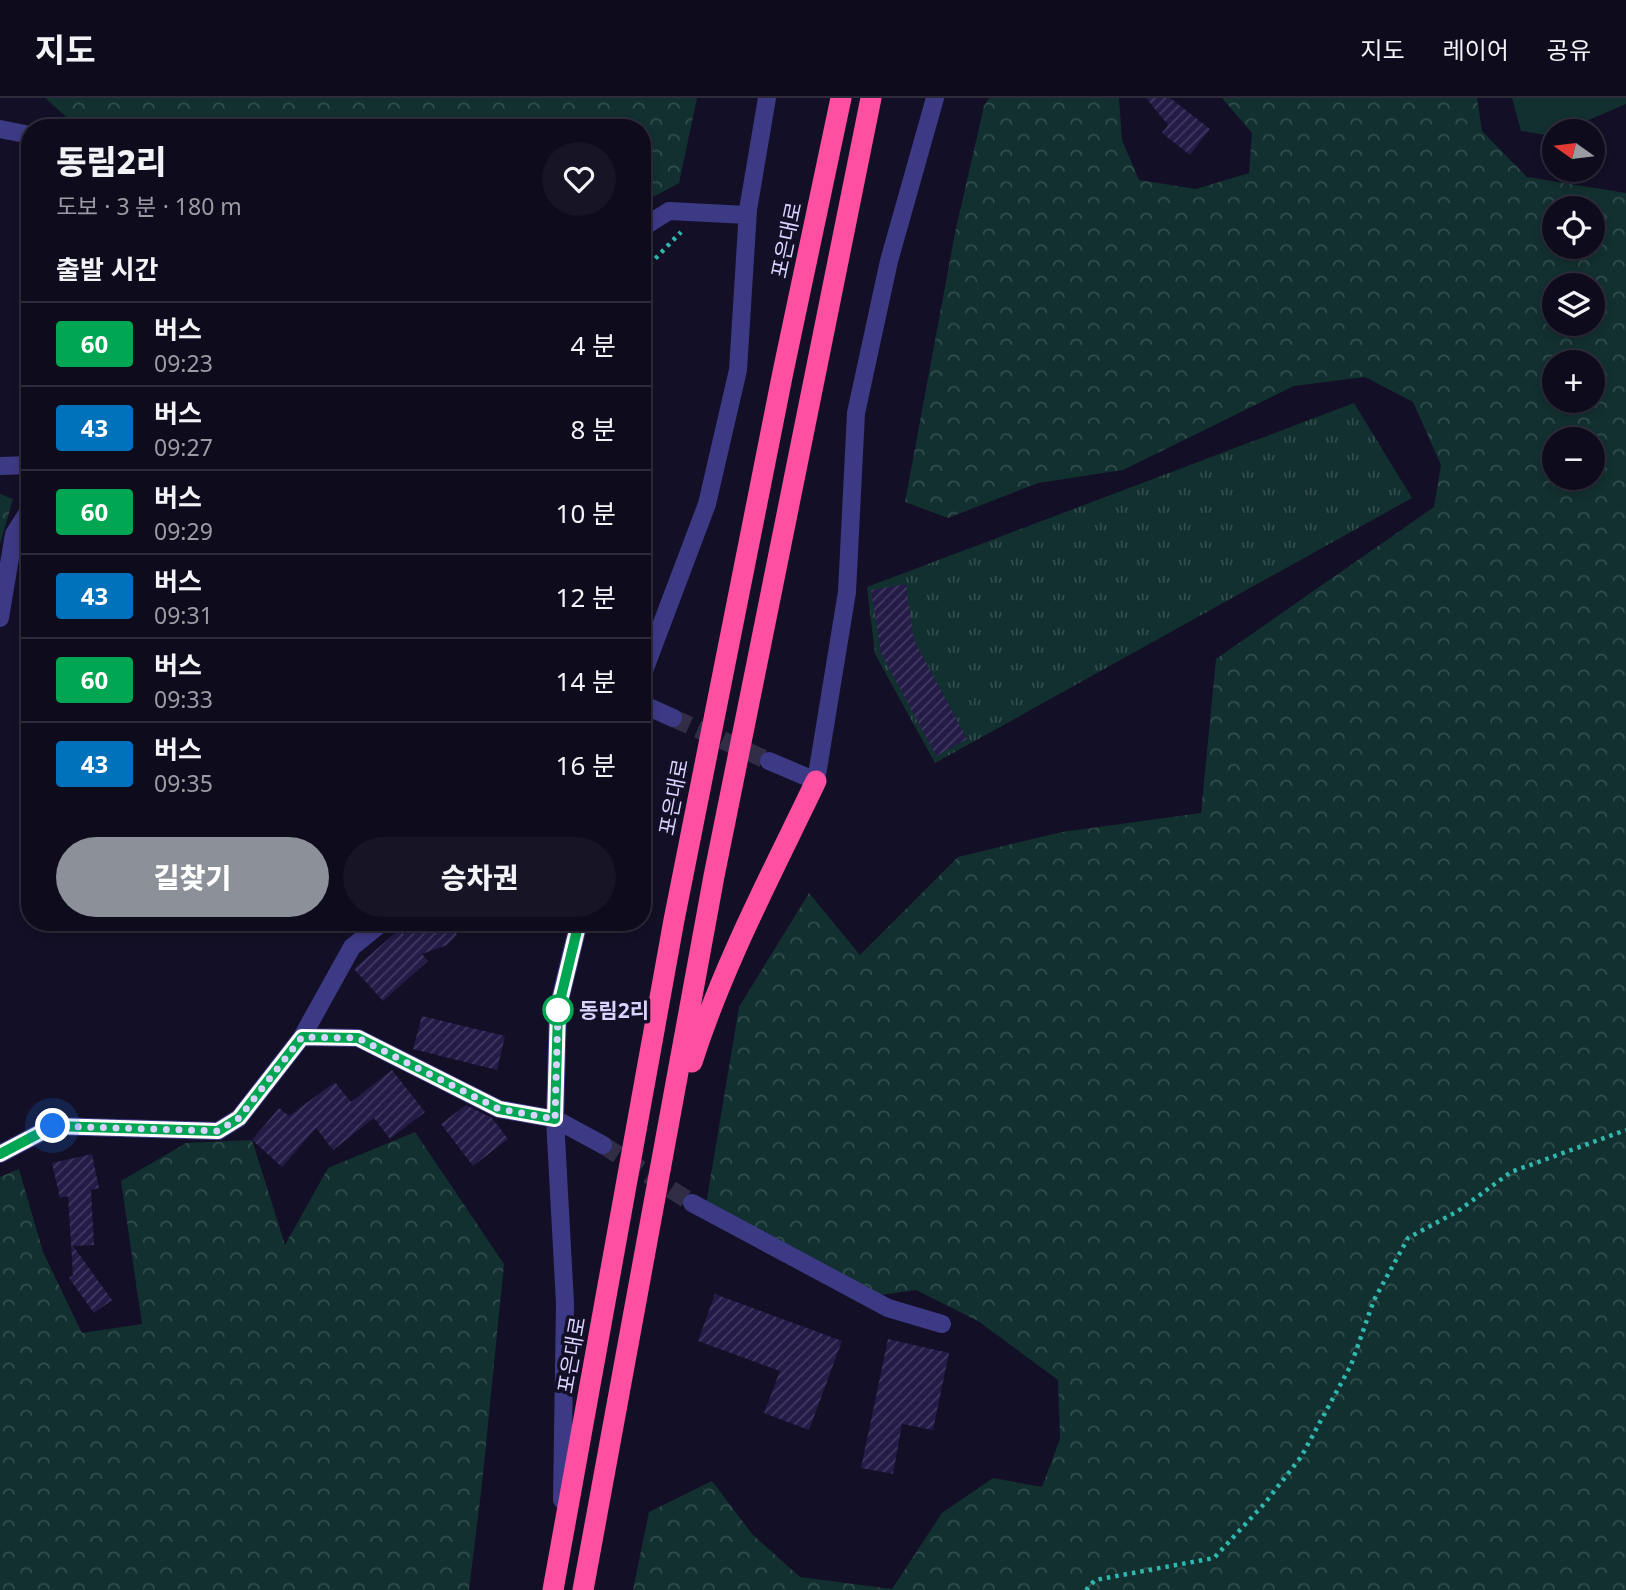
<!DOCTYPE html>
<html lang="ko">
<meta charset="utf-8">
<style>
body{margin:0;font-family:"Noto Sans","Noto Sans KR",sans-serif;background:#171425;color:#f1f3f6;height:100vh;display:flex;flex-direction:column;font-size:26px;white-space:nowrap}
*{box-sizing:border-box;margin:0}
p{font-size:23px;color:#9b9ba3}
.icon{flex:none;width:38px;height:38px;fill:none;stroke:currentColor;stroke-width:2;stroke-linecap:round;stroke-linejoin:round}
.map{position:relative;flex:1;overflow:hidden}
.drawer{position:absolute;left:21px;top:21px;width:630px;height:812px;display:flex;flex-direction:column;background:#0e0b1c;border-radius:28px;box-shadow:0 4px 10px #0003,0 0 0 2px #2e2b3b}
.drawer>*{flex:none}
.badge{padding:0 14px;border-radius:5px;font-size:24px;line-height:46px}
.needle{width:46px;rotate:284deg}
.fabs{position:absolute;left:1542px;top:21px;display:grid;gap:14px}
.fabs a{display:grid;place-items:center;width:63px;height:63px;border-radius:50%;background:#0e0b1c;box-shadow:0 4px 10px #0003,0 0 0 2px #2e2b3b;font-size:35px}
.you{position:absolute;width:35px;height:35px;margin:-18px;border:5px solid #fff;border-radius:50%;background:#1a73e8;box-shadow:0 0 0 10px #1a73e833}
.map>.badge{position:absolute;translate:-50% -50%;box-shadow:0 0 0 4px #fff}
h2{padding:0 35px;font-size:26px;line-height:63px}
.round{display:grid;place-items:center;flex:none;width:74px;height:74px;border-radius:37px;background:#171425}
.headline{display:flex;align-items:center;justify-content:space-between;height:119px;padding:0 35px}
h1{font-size:33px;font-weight:800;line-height:52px}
.button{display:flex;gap:14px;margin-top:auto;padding:14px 35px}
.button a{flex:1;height:80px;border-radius:42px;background:#8c9099;color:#fff;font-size:28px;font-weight:800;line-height:80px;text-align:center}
.button a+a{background:#171425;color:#f1f3f6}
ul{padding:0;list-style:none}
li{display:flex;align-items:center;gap:21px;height:84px;padding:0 35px;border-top:2px solid #2e2b3b}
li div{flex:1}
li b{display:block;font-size:26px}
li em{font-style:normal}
li .badge{min-width:77px;font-weight:700;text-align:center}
header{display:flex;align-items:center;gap:42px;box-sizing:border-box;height:98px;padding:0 35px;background:#0e0b1c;border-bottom:2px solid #2e2b3b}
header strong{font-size:33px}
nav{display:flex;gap:38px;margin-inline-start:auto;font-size:24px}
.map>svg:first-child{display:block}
.grass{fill:url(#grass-tufts)}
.forest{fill:url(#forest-crowns);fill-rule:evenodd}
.garden{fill:#12302f}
.building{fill:url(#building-hatch)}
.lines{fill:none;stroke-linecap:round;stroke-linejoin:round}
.minor-tunnel{stroke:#312d47;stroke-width:18;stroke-dasharray:18 9;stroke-linecap:butt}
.path{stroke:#2fb8b0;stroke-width:4.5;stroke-dasharray:3.5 5;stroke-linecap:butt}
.minor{stroke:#3d3a85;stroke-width:18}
.highway{stroke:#ff4fa3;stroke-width:21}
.line-casing{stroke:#fff;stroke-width:16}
.line{stroke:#00a651;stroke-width:10}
.walk{stroke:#d9d4ff;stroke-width:7;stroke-dasharray:0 12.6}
.stop-dot{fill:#fff;stroke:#00a651;stroke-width:3.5}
.labels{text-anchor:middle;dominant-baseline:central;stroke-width:7;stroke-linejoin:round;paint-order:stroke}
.street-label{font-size:21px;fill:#d9d4ff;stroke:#130f26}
.stop-label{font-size:21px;font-weight:bold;fill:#d9d4ff;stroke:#130f26;text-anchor:start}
</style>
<header>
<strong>지도</strong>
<nav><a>지도</a><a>레이어</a><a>공유</a></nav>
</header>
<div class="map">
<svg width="1626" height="1492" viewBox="0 0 1626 1492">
<defs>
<pattern id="grass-tufts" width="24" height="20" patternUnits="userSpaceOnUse" patternTransform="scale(1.75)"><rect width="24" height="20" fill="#12302f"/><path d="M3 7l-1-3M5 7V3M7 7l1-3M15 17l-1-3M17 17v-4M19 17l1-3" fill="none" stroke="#344d4e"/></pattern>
<pattern id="forest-crowns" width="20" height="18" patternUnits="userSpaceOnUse" patternTransform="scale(1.75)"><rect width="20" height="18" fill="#12302f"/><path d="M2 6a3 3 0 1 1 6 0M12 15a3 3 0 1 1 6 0" fill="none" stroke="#344d4e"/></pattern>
<pattern id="building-hatch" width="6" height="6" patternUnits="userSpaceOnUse" patternTransform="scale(1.75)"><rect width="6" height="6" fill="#241b47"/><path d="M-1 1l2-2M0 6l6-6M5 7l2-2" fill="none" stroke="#433b63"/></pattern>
</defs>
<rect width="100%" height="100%" fill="#130f26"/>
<path class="grass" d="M1354 305 1412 400 935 665 875 556 867 489Z"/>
<path class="forest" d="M45 0H697L679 85 642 105V30H79Z
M989 0H1119L1122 42 1139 82 1196 91 1249 75 1252 35 1222 0H1477L1482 33 1527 79 1626 95V1492H633L649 1414 712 1383 753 1437 800 1479 892 1491 942 1415 993 1380 1042 1389 1060 1341 1058 1282 978 1223 916 1192 852 1201 778 1153 704 1118 739 909 809 795 860 857 958 759 1062 734 1201 715 1216 561 1434 409 1441 367 1413 304 1365 279 1294 288 1123 372 1038 385 948 420 905 404 955 135 984 8ZM1554 110H1592V149H1554ZM1554 187H1592V226H1554ZM1554 264H1592V303H1554ZM1554 341H1592V380H1554Z
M0 396 13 401 0 446Z
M415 1034 504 1166 482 1386 469 1492H0V1079L19 1071 43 1154 82 1235 142 1226 121 1083 186 1045 252 1042 285 1147 328 1070Z"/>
<path class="garden" d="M1512 0H1626V6L1563 33H1554L1552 38 1521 33Z"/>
<path class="building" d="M1146 0H1170L1210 31 1190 57 1162 35 1168 27Z
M906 486 914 542 967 641 936 658 881 555 871 492Z
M435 824H453L457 837 447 847 422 856 428 863 383 903 354 871 400 831 404 836Z
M422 918 505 938 497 972 413 951Z
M392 972 425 1014 390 1041 374 1020 333 1052 316 1030 282 1069 252 1042 279 1010 289 1018 335 984 351 1004Z
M466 1007 492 1020 508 1041 473 1068 441 1026Z
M92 1056 99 1090 91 1092 94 1147 73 1148 112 1202 94 1215 69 1180 73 1177 68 1098 60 1100 52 1065Z
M715 1196 842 1243 809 1332 764 1315 780 1273 698 1243Z
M888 1241 949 1255 933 1332 902 1326 893 1376 861 1370Z"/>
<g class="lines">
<path class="minor-tunnel" d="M673 620 769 663
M603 1047 692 1105"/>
<path class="path" d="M642 182 651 165 681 134
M1086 1492 1095 1482 1214 1460 1265 1405 1301 1359 1351 1267 1374 1202 1408 1140 1458 1113 1511 1074 1626 1032"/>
<path class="minor" d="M0 31 30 37
M642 130 669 113 747 117
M0 368 30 367
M0 520 14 436 28 414 30 415
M642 578 707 406 738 272 748 112 767 0
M642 606 673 620
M769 663 816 683 847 494 856 315 889 163 935 0
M302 939 358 940 499 1011 555 1021 603 1047
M0 1056 53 1028 218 1033 239 1020 302 939 352 849 383 824
M692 1105 888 1210 942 1226
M562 1402 565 1205 555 1021 558 910 579 824"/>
<path class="highway" d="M692 964C723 867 772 775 816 683
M553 1492 674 822 783 274 841 0
M583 1492 714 778 871 0"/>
</g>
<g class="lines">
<defs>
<path id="line" d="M0 1056 53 1028 218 1033 239 1020 302 939 358 940 499 1011 555 1021 558 911 579 824"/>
</defs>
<use href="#line" class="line-casing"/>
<use href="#line" class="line"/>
<path class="walk" d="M53 1028 218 1033 239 1020 302 939 358 940 499 1011 555 1021 558 912"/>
</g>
<circle class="stop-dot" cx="558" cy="912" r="14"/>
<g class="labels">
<g class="street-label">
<text transform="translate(786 142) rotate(-78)">포은대로</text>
<text transform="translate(673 699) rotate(-79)">포은대로</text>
<text transform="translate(571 1257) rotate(-80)">포은대로</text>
</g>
<g class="stop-label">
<text x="579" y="912">동림2리</text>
</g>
</g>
</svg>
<div class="fabs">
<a><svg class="needle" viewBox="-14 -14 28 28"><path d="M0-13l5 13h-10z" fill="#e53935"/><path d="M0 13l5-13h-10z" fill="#9b9ba3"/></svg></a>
<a><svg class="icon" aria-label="locate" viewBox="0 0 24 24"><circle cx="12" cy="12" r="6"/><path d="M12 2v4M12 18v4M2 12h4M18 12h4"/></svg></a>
<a><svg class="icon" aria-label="layers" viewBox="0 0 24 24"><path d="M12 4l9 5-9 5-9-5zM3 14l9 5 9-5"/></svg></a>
<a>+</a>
<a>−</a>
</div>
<div class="you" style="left:53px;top:1028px"></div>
<section class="drawer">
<div class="headline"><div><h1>동림2리</h1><p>도보 · 3 분 · 180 m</p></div><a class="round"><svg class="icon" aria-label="heart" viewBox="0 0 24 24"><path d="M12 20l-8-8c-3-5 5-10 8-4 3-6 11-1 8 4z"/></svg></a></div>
<h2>출발 시간</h2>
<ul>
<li><span class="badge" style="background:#00a651;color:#fff">60</span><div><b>버스</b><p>09:23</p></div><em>4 분</em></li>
<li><span class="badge" style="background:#0072bc;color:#fff">43</span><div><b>버스</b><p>09:27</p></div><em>8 분</em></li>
<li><span class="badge" style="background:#00a651;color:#fff">60</span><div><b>버스</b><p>09:29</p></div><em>10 분</em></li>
<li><span class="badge" style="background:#0072bc;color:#fff">43</span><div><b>버스</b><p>09:31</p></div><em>12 분</em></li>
<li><span class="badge" style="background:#00a651;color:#fff">60</span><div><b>버스</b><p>09:33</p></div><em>14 분</em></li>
<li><span class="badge" style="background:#0072bc;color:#fff">43</span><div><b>버스</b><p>09:35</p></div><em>16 분</em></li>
</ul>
<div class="button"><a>길찾기</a><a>승차권</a></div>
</section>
</div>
